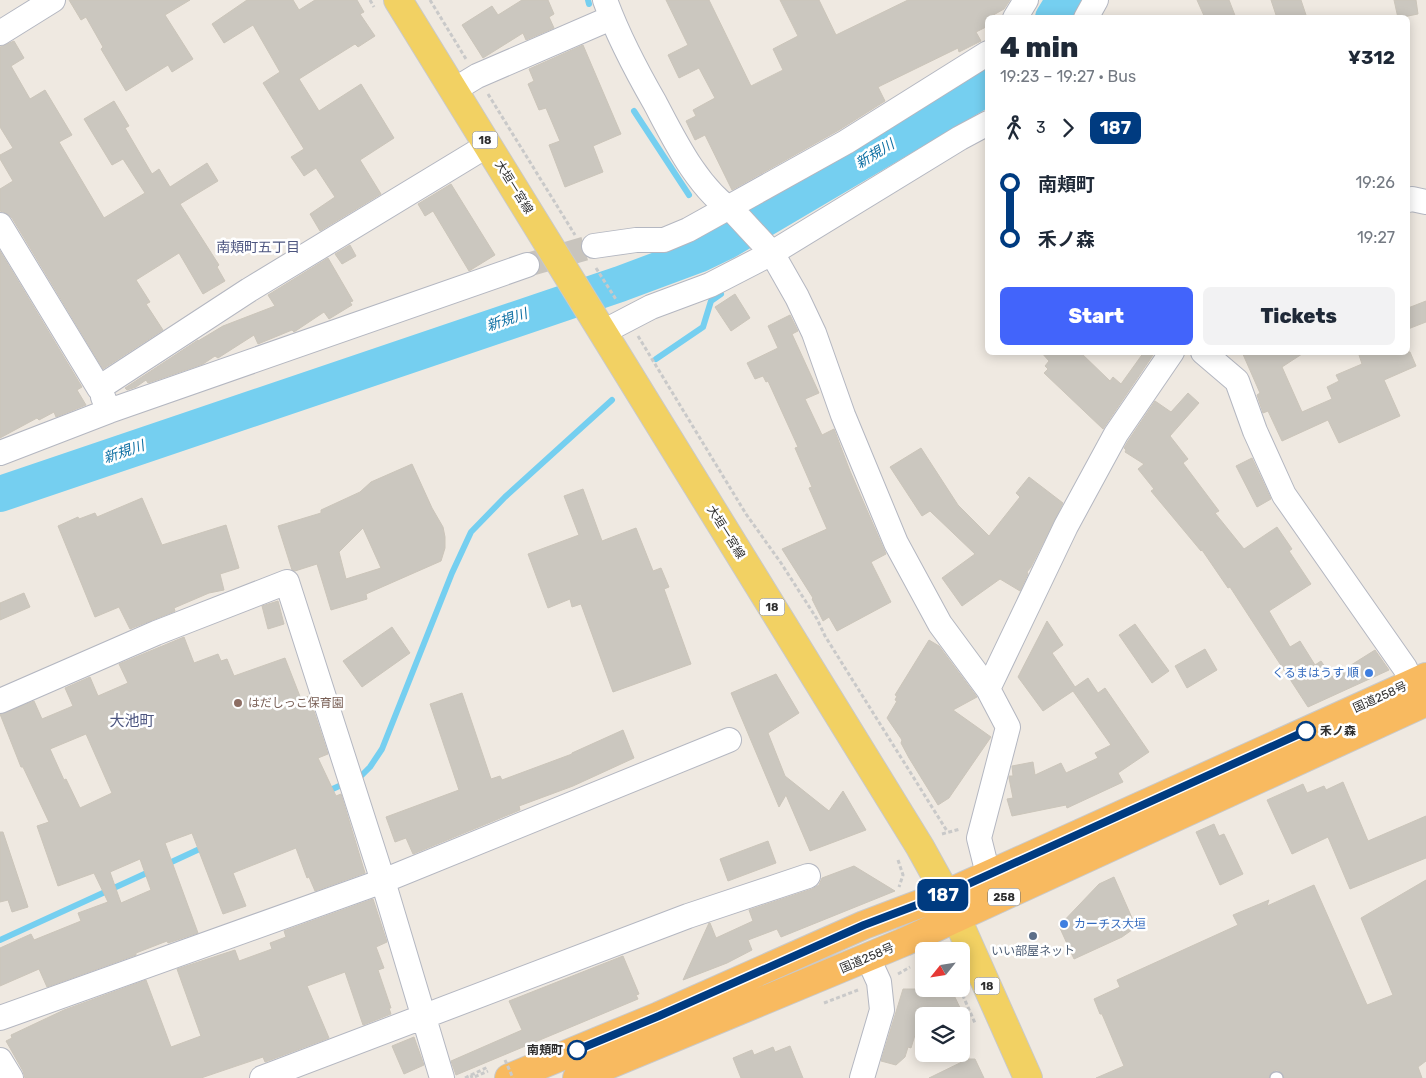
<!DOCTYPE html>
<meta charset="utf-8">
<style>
body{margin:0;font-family:Rubik,"Noto Sans JP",sans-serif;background:#f2f2f3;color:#1f2937;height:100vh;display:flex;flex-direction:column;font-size:19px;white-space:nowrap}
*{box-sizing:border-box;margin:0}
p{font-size:16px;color:#747a83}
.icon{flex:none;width:28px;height:28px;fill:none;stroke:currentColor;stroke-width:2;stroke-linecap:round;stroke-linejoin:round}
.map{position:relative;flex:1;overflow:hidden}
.side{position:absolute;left:985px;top:15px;width:425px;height:340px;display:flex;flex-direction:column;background:#fff;border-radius:8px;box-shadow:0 2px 12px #0003}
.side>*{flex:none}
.badge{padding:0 10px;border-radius:8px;font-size:18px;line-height:32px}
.needle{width:32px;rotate:240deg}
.fabs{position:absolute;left:915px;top:942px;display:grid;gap:10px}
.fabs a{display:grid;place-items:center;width:55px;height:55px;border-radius:8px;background:#fff;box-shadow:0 2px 12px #0003;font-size:25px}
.map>.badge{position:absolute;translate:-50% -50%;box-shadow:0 0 0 2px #fff}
.legs{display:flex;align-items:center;gap:8px;height:55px;padding:0 15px;font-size:16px}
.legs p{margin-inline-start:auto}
.head{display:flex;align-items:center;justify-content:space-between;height:85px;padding:0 15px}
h1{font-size:28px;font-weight:800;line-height:38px}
.primary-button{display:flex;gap:10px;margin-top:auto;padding:10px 15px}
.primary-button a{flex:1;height:58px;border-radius:8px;background:#4264fb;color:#fff;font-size:20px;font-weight:800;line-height:58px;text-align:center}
.primary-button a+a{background:#f2f2f3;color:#1f2937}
ul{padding:0 15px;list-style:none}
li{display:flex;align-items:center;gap:18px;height:55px;font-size:19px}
li i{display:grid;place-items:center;width:8px;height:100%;margin:0 6px;background:currentColor}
li i::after{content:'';width:12px;height:12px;margin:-6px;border:4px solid;border-radius:50%;background:#fff}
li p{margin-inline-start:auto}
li:first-child i{background:linear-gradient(#0000 50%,currentColor 0)}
li:last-child i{background:linear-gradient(currentColor 50%,#0000 0)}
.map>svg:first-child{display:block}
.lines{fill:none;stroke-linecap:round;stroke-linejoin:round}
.stream{stroke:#75cff0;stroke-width:6}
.river{stroke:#75cff0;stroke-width:36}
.building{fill:#cbc7bf;stroke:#cbc5ba;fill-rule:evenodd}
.minor-tunnel{stroke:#c8c4bd;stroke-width:24;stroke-dasharray:24 12;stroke-linecap:butt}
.service-casing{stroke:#b4b7c1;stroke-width:14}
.minor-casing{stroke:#b4b7c1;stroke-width:26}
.primary-casing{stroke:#c9c9c9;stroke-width:30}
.trunk-casing{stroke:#c9c9c9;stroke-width:30}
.path{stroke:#c9c9c9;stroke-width:3;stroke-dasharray:4 2.5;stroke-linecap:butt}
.service{stroke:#fff;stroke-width:11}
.minor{stroke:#fff;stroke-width:24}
.primary{stroke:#f2d163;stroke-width:28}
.trunk{stroke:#f8ba60;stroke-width:28}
.path-bridge{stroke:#c9c9c9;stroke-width:3;stroke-dasharray:4 2.5;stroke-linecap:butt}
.line-1-casing{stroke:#fff;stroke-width:11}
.line-1{stroke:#003b80;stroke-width:8}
.shop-dot{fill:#3f7fe0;stroke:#fff;stroke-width:2}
.education-dot{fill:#8d6e63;stroke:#fff;stroke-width:2}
.stop-1-dot{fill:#fff;stroke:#003b80;stroke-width:2.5}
.service-dot{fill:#5c6f8a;stroke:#fff;stroke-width:2}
.labels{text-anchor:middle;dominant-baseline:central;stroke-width:5;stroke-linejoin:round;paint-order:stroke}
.shield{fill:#fff;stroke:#6d6d6d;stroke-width:1}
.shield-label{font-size:11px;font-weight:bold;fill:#2e2e2e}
.street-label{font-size:12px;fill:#2e2e2e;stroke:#fff}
.shop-label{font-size:12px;fill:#366cbe;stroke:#fff;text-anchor:end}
.education-label{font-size:12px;fill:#785e54;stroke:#fff;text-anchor:start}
.stop-label{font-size:12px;font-weight:bold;fill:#2e2e2e;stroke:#fff;text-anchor:start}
.service-label{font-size:12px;fill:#4e5e75;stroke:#fff}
.water-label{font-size:14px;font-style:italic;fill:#0d6fa3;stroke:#fff}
.neighbourhood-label{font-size:14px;fill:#4d5680;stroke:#fff}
.quarter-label{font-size:15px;fill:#4d5680;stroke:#fff}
</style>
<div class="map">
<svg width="1426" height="1078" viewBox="0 0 1426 1078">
<rect width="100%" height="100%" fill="#efe9e1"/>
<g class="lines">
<path class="stream" d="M588 0 589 4
M634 111 689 195
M656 359 703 327 711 301 721 294
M326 792 361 776 370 767 382 749 452 573 471 532 505 497 612 400
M165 865 206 846
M0 940 151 871"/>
<path class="river" d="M1053 18 1064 0
M0 494 620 284 698 255 727 241 988 87"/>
</g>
<path class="building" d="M69 0H190L165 15 193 59 172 72 168 65 126 91 101 49 103 47 86 17 81 20Z
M247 0H293L299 10 315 0H357L364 12 360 14 375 36 358 47 355 44 299 79 319 111 361 84 394 138 360 160 381 194 320 231 310 214 335 197 316 168 304 176 291 157 304 149 263 83 280 72 253 25 224 43 212 24Z
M522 0H548L554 14 549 17 554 28 526 40 523 33 483 58 462 25 492 6 498 15Z
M666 0H709L751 86 783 70 773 49 798 36 780 0H819L836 35 908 0H1010L1004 9 988 18V26L976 32 981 41 959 52 958 48 878 87 885 101 839 130 732 190 705 135 695 140 686 121 696 116 693 110 715 98 699 68 679 78 668 55 688 45Z
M1197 0H1229L1236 18H1205Z
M1271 0H1301L1307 18H1277Z
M1394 0H1416L1418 14 1398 18Z
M14 41 24 58 11 66 30 99 45 90 72 135 59 142 104 218 145 193 123 159 112 165 84 119 114 101 129 126 125 128 152 174 159 169 170 187 207 163 218 181 180 204 219 265 217 267 225 281 203 294 179 253 136 280 150 302 146 304 163 330 103 369 12 218 6 213 0 211V189L13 181 0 159V155L13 148 0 127V47Z
M583 45 621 134 593 146 603 172 565 187 549 145 560 141 546 108 539 110 528 84 534 81 529 69Z
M451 184 495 255 469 271 433 211 425 216 418 204Z
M350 245 356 256 342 264 335 254Z
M0 251 82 387 77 390 86 405 56 417 54 412 39 420 37 418 0 438Z
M328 258 353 301 350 302 352 305 329 319 324 312 294 332 292 330 258 344 254 335 218 358 215 356 203 364 148 383 146 380 136 387 127 390 125 388 198 340V341L223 326 275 306 268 295Z
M735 294 750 318 731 331 715 307Z
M1426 301V322L1408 329V308Z
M790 315 798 331 792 334 819 393 805 399 822 435 834 429 850 471 886 554 871 562 891 602 837 631 829 617 823 621 812 599 813 598 782 549 827 529 809 488 812 487 795 448 798 447 768 381 766 382 763 376 755 379 747 363 778 348 768 326Z
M1041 352H1080L1110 381 1113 377 1121 384 1144 352H1155L1103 429 1044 373 1048 369 1045 366 1049 361Z
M1242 352H1305L1282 367 1302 412 1332 399 1327 387 1339 381 1336 375 1362 364 1358 352H1410L1416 366 1384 380 1400 416 1339 443 1328 420 1282 441 1268 411 1263 413 1257 395 1260 393Z
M1188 393 1199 403 1170 436 1188 459 1183 463 1219 511 1215 513 1244 549 1277 527 1292 549 1289 551 1311 584 1269 611 1290 647 1300 641 1315 665 1321 661 1332 677 1375 650 1389 670 1308 707 1230 587 1228 588 1202 550 1201 551 1151 491 1154 489 1138 469 1144 464 1125 452 1126 450 1124 448 1128 441 1155 401 1171 412Z
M921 448 958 505 989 536 1020 497 1016 493 1029 477 1063 503 1031 567 1027 572 1028 574 1020 591 1000 579 962 606 942 578 975 554 930 511 922 516 890 467Z
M1252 458 1271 499 1257 507 1236 466Z
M412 464 432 508 443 527 445 537V548L441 561 366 594 367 599 331 610 317 564 295 571 292 570 278 526 321 513V510L360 492 371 482ZM363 528 381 568 346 579 339 552Z
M583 489 602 541 636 528 653 571 661 568 669 587 664 589 691 664 613 692 581 604 572 607 570 599 548 608 528 554 579 535 564 496Z
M142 498 162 545 226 525 239 568 220 574 224 590 209 593 174 608 175 611 173 612 130 629 119 607 95 617 58 526 78 517 79 519 95 513 97 517Z
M24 593 30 607 0 620V603Z
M278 601 284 624 268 629 262 606Z
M1047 621 1063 645 1052 653 1075 687 1088 678 1098 693 1105 688 1149 752 1118 773 1123 782 1067 808 1066 805 1012 816 1007 799 1013 798 1009 778V776H1013L1012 766 1033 762 1035 775 1061 763 1066 773 1098 758 1095 753 1111 745 1073 691 1043 711 1018 677Z
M1135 624 1169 671 1152 683 1119 635Z
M392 627 410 653 362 687 343 661Z
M184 637 194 663 218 654 221 661 227 659 234 676 285 658 301 699 309 696 328 754 318 758 336 796 341 794 365 873 315 891 309 877 307 878 296 848 233 873 246 906 223 914 192 833 165 843 198 933 168 943 167 941 136 953V955L47 987 39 969 0 986V948L31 934 34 940 81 921 78 913 108 902 94 873 58 886 37 826 49 822 23 767H21L0 714 34 701 42 719 73 706 65 688 90 677 98 696 128 683 119 664ZM86 734 112 793 80 808 66 779 64 780 50 749ZM140 859 151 890 121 903 110 872Z
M929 640 939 646 977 697 953 710 991 737 949 798 938 805 909 758 901 743 902 740 887 718 897 701 895 700 897 696 895 695Z
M1205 649 1217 670 1187 688 1175 666Z
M776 674 799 713 768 733 785 776 829 811 843 791 866 830 810 851 786 795 779 807 731 693Z
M462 693 491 779 500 776 502 780 572 754V753L623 730 634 758 573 786 519 806 520 810 413 854 406 838 395 842 386 817 459 790 430 704Z
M1343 782 1368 841 1426 816V858L1350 889 1328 837 1292 854 1267 800 1303 784 1307 793 1324 786 1326 790Z
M1214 824 1219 836 1224 834 1243 874 1220 885 1196 832Z
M0 832H3L28 907 12 912 8 900 0 902Z
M768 841 776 863 728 881 720 859Z
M854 866 895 891 781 937 777 929 748 940 752 950 727 963 683 980 709 923H710L716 938 753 921 749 910 812 889 819 885 822 878Z
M1114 877 1136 927 1122 937 1074 959 1059 926 1099 884Z
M1426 880V1061L1418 1067 1422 1078H1284L1283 1074 1277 1070 1272 1072 1269 1078H1096L1124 1066 1102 1014H1100L1094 999 1120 987 1117 980 1238 925 1233 915 1269 900 1267 906 1314 885 1367 1005 1393 995 1361 918Z
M373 899 387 942 376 947 384 968 378 970 391 1008H389L391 1014 363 1025 345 972 307 986 329 1038 265 1062 263 1057 201 1078H25L23 1071 6 1041 12 1038 11 1035 64 1010 146 980 171 1047 201 1036 177 969 235 950 239 961 272 949 270 943 286 937 284 931Z
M623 956 639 994 636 995 638 999 456 1075 451 1061 522 1030 509 1001Z
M903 989H951L964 1016H924V1038L915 1035 911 1048 908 1047 905 1057 896 1065 881 1061Z
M414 1037 424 1065 404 1074 392 1046Z
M790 1046 803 1078H741L733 1058 752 1050 754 1055 773 1047 775 1052Z
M968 1059H975L984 1078H929Z"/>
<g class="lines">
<path class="minor-tunnel" d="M527 265 594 246"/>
<defs>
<path id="service" d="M1276 1078H1277"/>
<path id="minor" d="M605 0C618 36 636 70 655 103 675 141 698 189 735 213L772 253 797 297 814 333 843 415 896 543 940 624 988 689 1008 727 979 838 988 874
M1015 18 1026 0
M1086 18 1096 0
M0 33 53 0
M454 90 477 76 611 18
M1408 200 1412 199 1426 202
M0 225 99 388 249 290 488 145
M594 246 636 240H664L688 230 846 142 988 53
M603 332 651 307 710 285 772 253 960 138 988 123
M1203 352 1237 381 1255 431 1284 495 1405 668 1412 683
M109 411 527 265
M0 453 109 411 103 397
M988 689 1066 526 1116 434 1172 352
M0 701 156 633 287 582 383 881 442 1078
M0 1018 383 881 729 740
M0 1060 11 1078
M262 1078 688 916 808 876
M862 1078 882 1010 879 982 868 958"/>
<path id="primary" d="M398 0 920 847 946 894 1028 1078"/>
<path id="trunk" d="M509 1078 659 1016 864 925 946 894 1426 677
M577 1078 904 942 1426 702"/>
</defs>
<use href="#service" class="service-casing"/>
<use href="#minor" class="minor-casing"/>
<use href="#primary" class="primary-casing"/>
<use href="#trunk" class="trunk-casing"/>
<path class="path" d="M370 0 374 7
M430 0 466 59
M488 94 575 235
M596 268 617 301
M638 336 746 514 781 563 817 619 825 636 947 831
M942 834 960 829
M898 860 903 875 899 887
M898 974 910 967
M960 989 975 1023
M824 1003 858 990
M471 1075 488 1067
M465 1078 471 1075 472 1078 488 1071"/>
<use href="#service" class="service"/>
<use href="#minor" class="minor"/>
<use href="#primary" class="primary"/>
<use href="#trunk" class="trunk"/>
<path class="path-bridge" d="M505 1060 513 1078"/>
</g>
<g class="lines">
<defs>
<path id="line-1" d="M577 1050 659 1016 864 925 946 894 1306 731"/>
</defs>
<use href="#line-1" class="line-1-casing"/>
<use href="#line-1" class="line-1"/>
</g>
<g class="shop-dot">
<circle cx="1369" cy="673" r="5"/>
<circle cx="1064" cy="924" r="5"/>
</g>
<circle class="education-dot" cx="238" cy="703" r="5"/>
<g class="stop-1-dot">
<circle cx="1306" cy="731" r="9"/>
<circle cx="577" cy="1050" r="9"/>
</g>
<circle class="service-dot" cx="1033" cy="936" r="5"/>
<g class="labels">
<g class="shield">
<rect x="472.5" y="131.5" width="25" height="17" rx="4"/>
<rect x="759.5" y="598.5" width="25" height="17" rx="4"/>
<rect x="988" y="888.5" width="32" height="17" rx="4"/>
<rect x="974.5" y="977.5" width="25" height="17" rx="4"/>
</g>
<g class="shield-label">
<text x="485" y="140">18</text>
<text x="772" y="607">18</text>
<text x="1004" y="897">258</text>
<text x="987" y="986">18</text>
</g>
<g class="street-label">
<text transform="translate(514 187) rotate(58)">大垣一宮線</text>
<text transform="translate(726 532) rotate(58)">大垣一宮線</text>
<text transform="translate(1380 697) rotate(-24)">国道258号</text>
<text transform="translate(867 958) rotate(-23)">国道258号</text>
</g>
<g class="shop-label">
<text x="1359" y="673">くるまはうす 順</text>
<text x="1074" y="924" text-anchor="start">カーチス大垣</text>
</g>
<g class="education-label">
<text x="248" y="703">はだしっこ保育園</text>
</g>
<g class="stop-label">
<text x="1320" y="731">禾ノ森</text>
<text x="563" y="1050" text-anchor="end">南頬町</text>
</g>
<g class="service-label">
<text x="1033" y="951">いい部屋ネット</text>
</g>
<g class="water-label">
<text transform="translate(875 154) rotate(-31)">新規川</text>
<text transform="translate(507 320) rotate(-19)">新規川</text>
<text transform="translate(124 452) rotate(-19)">新規川</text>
</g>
<g class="neighbourhood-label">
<text x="258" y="247">南頬町五丁目</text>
</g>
<g class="quarter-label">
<text x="132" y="721">大池町</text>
</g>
</g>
</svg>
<div class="fabs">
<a><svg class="needle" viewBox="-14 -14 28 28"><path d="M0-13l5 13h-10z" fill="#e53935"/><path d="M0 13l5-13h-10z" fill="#747a83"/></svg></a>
<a><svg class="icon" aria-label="layers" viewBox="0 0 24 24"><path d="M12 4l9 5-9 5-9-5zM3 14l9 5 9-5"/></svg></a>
</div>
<b class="badge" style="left:943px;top:895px;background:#003b80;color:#fff">187</b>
<section class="side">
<div class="head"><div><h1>4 min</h1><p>19:23 – 19:27 · Bus</p></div><b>¥312</b></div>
<div class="legs"><svg class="icon" aria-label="walk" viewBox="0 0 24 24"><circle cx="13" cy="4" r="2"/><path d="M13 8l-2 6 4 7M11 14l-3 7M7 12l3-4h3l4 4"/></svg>3<svg class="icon" aria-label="forward" viewBox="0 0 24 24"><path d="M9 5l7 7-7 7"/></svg><b class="badge" style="background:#003b80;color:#fff">187</b></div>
<ul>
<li><i style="color:#003b80"></i><b>南頬町</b><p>19:26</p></li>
<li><i style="color:#003b80"></i><b>禾ノ森</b><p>19:27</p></li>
</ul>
<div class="primary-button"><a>Start</a><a>Tickets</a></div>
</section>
</div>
